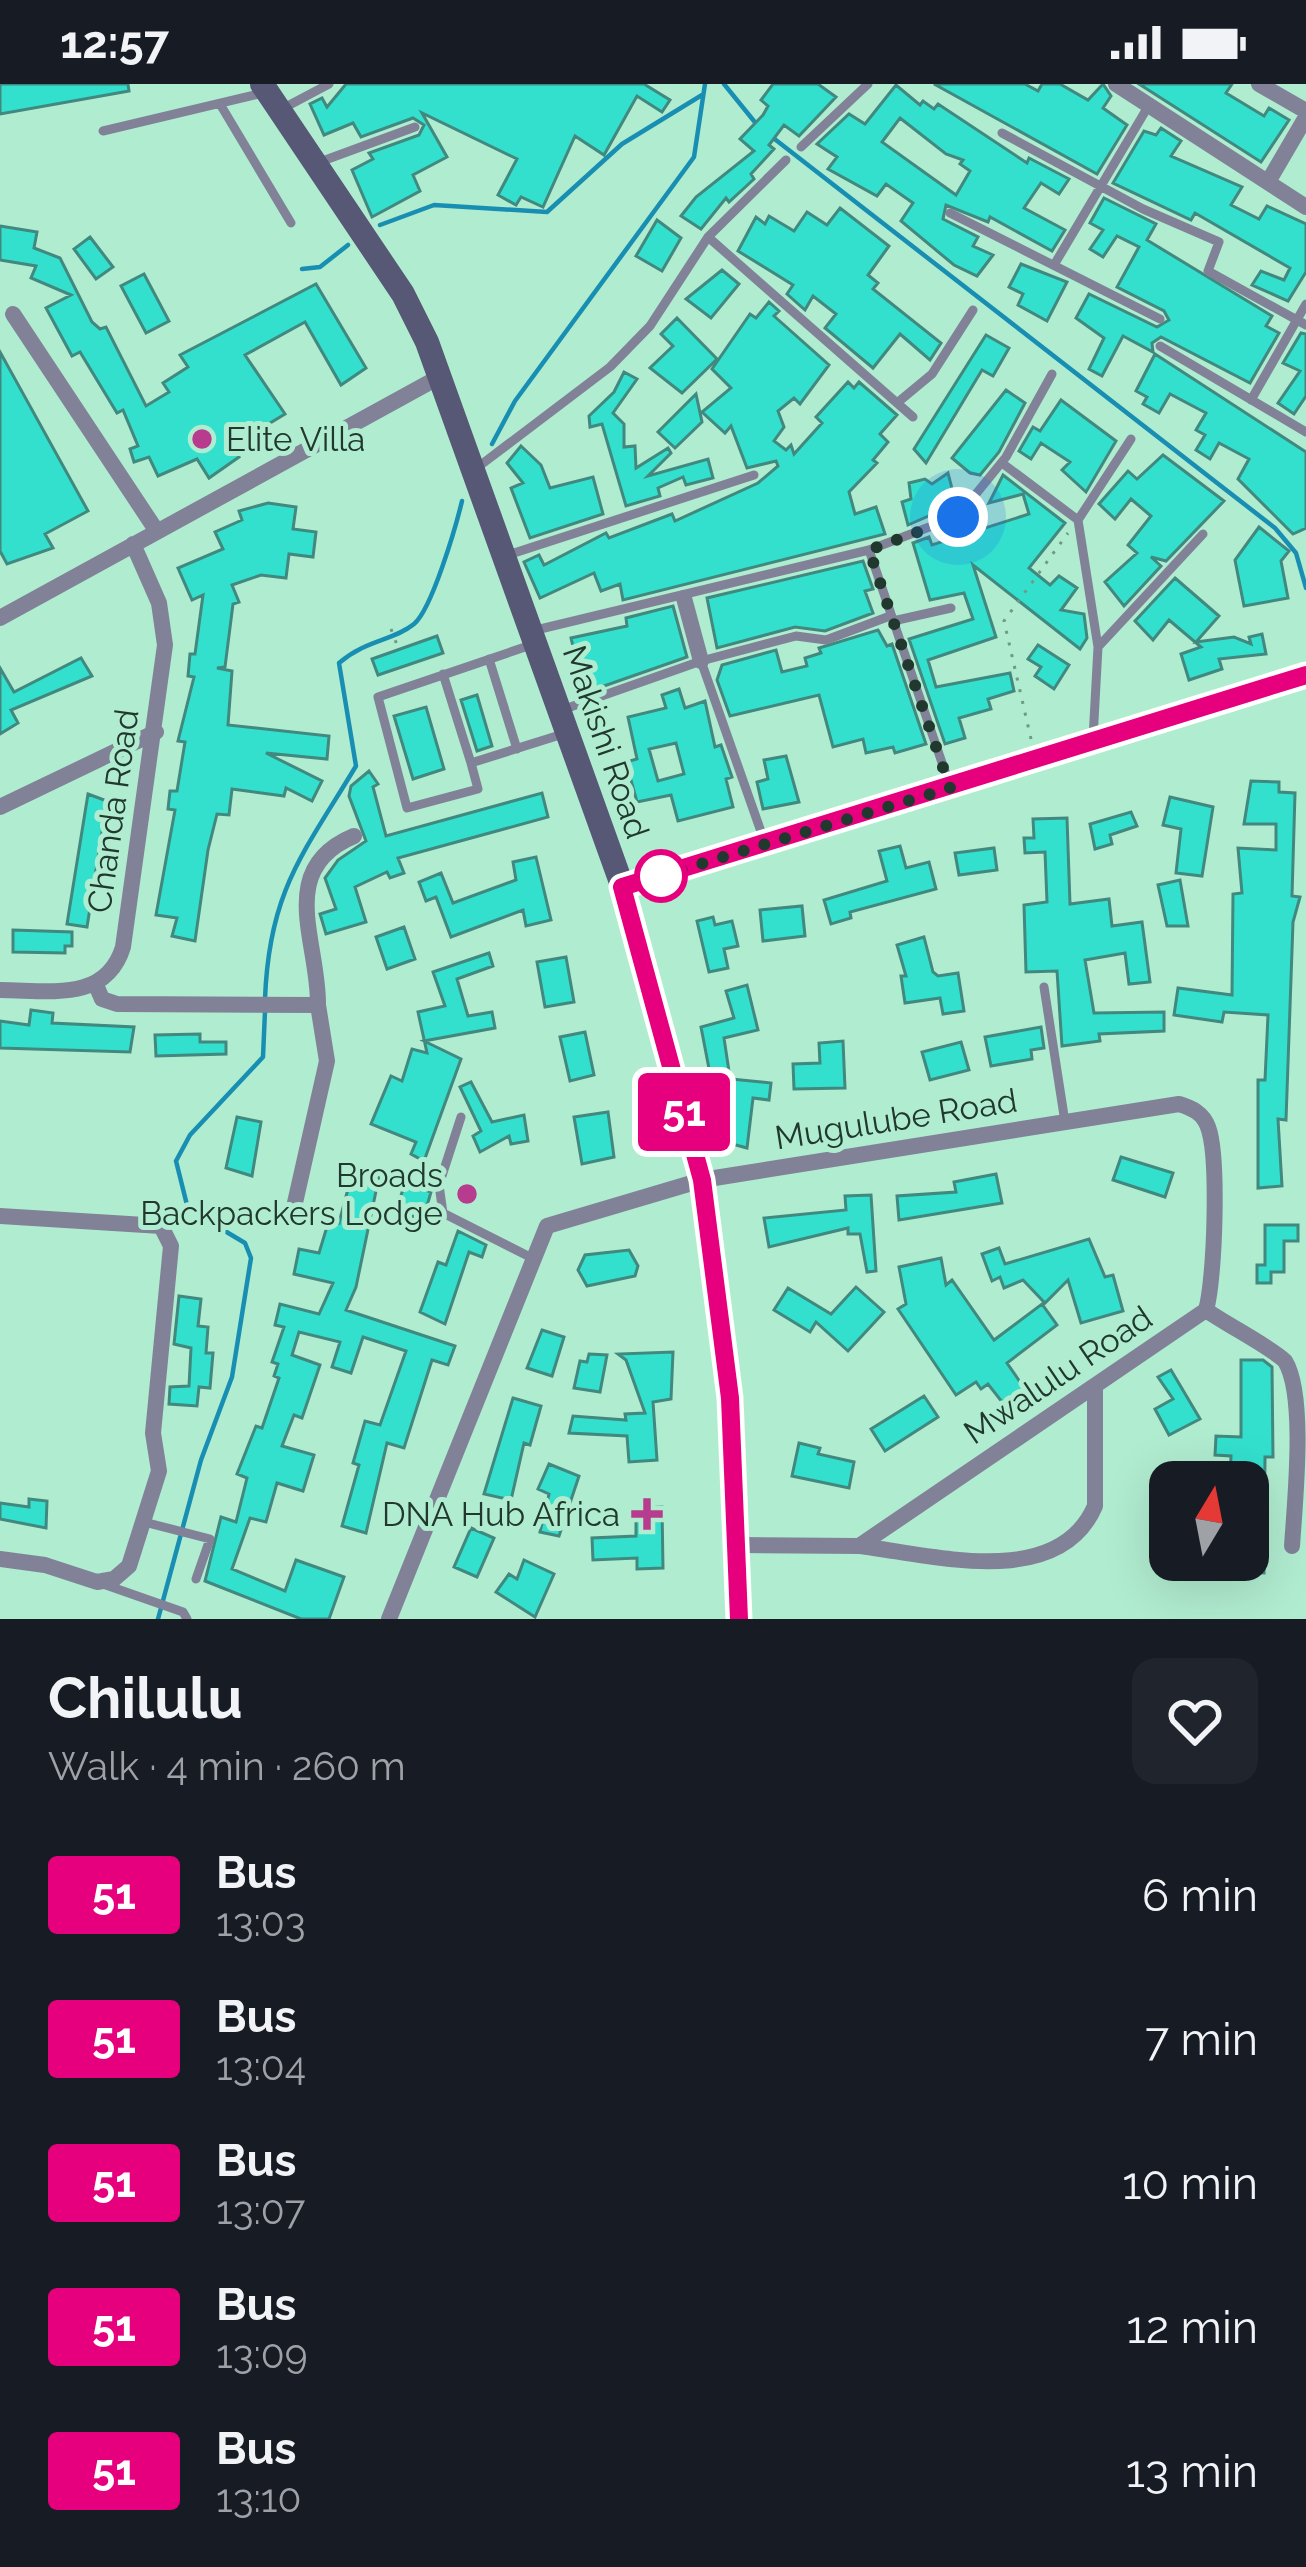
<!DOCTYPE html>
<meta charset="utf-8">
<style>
body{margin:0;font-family:Raleway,sans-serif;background:#20242c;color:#f1f3f6;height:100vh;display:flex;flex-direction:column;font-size:45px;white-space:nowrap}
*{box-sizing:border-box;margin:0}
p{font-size:39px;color:#9ea1a6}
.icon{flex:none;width:66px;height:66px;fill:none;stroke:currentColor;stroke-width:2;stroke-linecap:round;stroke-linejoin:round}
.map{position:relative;height:1535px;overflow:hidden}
.drawer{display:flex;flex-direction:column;background:#171b24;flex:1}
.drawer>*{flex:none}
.badge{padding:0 24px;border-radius:9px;font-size:42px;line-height:78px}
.needle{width:78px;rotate:10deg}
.controls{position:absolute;left:1149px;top:1377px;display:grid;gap:24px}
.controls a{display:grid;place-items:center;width:120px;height:120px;border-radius:24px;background:#171b24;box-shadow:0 12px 48px #0002;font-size:60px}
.you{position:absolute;width:60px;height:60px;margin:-30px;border:9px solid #fff;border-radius:50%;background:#1a73e8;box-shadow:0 0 0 18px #1a73e833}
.map>.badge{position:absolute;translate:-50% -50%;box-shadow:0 0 0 6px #fff}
.round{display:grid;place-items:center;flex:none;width:126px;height:126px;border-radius:24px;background:#20242c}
.headline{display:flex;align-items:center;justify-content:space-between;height:204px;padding:0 48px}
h1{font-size:57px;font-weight:700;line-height:90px}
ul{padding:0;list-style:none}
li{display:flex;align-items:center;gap:36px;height:144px;padding:0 48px}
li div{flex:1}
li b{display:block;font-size:45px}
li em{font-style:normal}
li .badge{min-width:132px;font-weight:700;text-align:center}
.status{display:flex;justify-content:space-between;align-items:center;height:84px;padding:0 60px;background:#171b24;direction:ltr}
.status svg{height:33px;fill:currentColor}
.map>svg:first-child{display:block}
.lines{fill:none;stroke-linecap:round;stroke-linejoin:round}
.stream{stroke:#188fb2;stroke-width:4.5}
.building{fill:#33e0ce;stroke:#41887f;stroke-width:3;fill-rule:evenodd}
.path{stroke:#6f9a86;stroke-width:3;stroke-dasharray:3 9;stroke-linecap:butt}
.service{stroke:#818298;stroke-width:9}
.minor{stroke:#818298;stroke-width:16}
.secondary{stroke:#575776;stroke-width:24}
.line-casing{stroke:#fff;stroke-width:27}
.line{stroke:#e6007e;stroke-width:18}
.walk{stroke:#20382d;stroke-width:12;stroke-dasharray:0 21.6}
.poi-dot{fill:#b73c8d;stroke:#b0ecd0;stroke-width:4.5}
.stop-dot{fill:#fff;stroke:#e6007e;stroke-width:6}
.labels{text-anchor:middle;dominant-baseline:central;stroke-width:10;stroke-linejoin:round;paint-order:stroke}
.poi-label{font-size:33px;fill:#20382d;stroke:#b0ecd0;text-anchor:end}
.street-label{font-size:33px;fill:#20382d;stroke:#b0ecd0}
</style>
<div class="status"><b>12:57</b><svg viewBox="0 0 49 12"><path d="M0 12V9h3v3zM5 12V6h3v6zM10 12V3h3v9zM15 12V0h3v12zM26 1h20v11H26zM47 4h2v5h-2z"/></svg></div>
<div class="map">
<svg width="1306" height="1535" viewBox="0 0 1306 1535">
<rect width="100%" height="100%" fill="#b0ecd0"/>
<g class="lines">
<path class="stream" d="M724 0 758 42
M772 53 1275 444 1296 469 1306 504
M380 141 434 121 547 128 622 60 702 11
M302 185 320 183 348 161
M492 360 515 317 694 73 705 0
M265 915C269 807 303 770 356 682L339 579C367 555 393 557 414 540 432 525 456 442 462 417
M158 1535 201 1376 232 1293 251 1174 245 1159 188 1125 176 1077 190 1051 263 973 265 927"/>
</g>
<path class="building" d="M0 0H128L129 7 0 30Z
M346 0H644L670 16 662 28 637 12 604 71 575 52 543 123 521 113 516 121 498 111 517 75 422 29 447 73 413 91 420 107 372 133 352 86 373 75 369 69 419 51 424 41 413 34 361 53 353 39 324 51 310 20 322 14 327 23Z
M773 0H818L836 13 799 52 784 41 769 61 774 65 751 90 754 95 729 118 726 114 701 145 681 132 696 113 754 67 740 55 763 31 768 22 761 16Z
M934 0H1025L1038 7 1042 0H1060L1088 16 1103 0 1111 12 1103 24 1127 41 1097 90Z
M1139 0H1232L1226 9 1264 32 1269 24 1289 36 1261 78Z
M896 1 920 21 923 17 934 25 938 20 1027 79 1029 74 1069 95 1059 110 1041 99 1024 124 1065 146 1052 167 990 133 988 138 946 121 943 135 978 153 973 162 993 171 977 192 954 181 901 137 913 119 886 100 877 112 828 85 837 73 817 60 849 30 865 40ZM900 34 946 70 963 76 960 80 970 87 956 111 882 58Z
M1161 44 1181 57 1171 72 1242 103 1231 121 1259 135 1267 122 1306 140V188L1288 217 1252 201 1261 187 1284 196 1290 184 1195 129 1191 136 1113 99 1144 47 1156 51Z
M1104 114 1156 140 1147 156 1272 232 1266 242 1279 249 1250 299 1161 253 1152 259 1153 268 1123 252 1102 292 1089 285 1104 254 1076 234 1089 210 1157 243 1169 236 1164 227 1117 203 1139 163 1117 152 1103 173 1090 165 1103 146 1090 139Z
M840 124 889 162 868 191 878 199 873 205 941 259 930 276 900 250 873 284 825 244 836 230 813 212 805 226 787 210 793 201 738 167 756 133 765 140 769 132 794 147 807 128 827 141Z
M657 136 681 154 662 187 636 172Z
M0 142 37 148 34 164 60 174 92 238 100 245 106 243 146 322 169 308 163 299 188 283 180 271 316 200 366 284 341 301 305 238 245 271 285 330 232 362 239 373 209 394 197 375 158 392 149 373 134 378 130 365 138 362 123 326 117 329 80 268 72 272 46 224 71 211 31 194 36 182 0 176Z
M90 153 113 183 96 195 74 165Z
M1021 180 1067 198 1047 237 1018 221 1023 210 1009 203Z
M722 186 739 200 711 234 686 215Z
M144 190 169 237 146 249 121 202Z
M769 218 779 227 774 232 829 281 800 320 794 314 778 327 784 343 774 357 786 366 791 361 794 370 822 339 816 333 848 298 854 304 859 298 897 331 880 350 888 358 873 376 877 379 849 408 855 430 876 423 885 450 623 516 620 500 601 507 594 489 540 514 524 478 539 471 544 481 606 449 609 454 672 430 675 437 758 399 778 382 776 377 747 384 731 342 725 349 702 328 731 304 712 285 750 230 756 234Z
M677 234 717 275 682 309 650 284 673 262 661 250Z
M1301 249 1306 250V312L1294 330 1278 319 1300 287 1283 279Z
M986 251 1009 264 993 292 982 286 926 379 914 365Z
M0 268 88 427 45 450 53 464 7 480 0 467Z
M1155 270 1306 368V444L1293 450 1238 395 1249 375 1219 359 1210 375 1196 366 1205 351 1196 346 1206 329 1170 310 1159 329 1143 320 1147 313 1136 307Z
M624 288 637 295 613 329 624 340V363L635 362 636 384 668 364 671 369 648 392 708 375 713 394 686 401 683 393 658 404 660 412 626 422 602 340 590 343 589 332 614 308Z
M1006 306 1025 319 999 368 980 391 970 389 952 374Z
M696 310 702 338 675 364 658 348Z
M1061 316 1116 357 1086 408 1062 386 1070 378 1041 359 1031 375 1019 367 1033 343 1040 347Z
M521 362 541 381 550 404 593 393 603 430 530 454 511 404 523 399 507 379Z
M1163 371 1224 417 1166 477 1151 473 1161 482 1124 522 1105 498 1137 469 1128 461 1151 432 1131 415 1115 435 1099 420 1128 387 1137 395Z
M948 389 956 420 908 441 902 418 911 415 909 399 925 395 932 400Z
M1003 391 1065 439 1029 484 1050 501 1059 492 1077 504 1061 526 1084 530 1087 554 1080 565 973 481 996 553 928 576 936 603 1010 589 1014 607 988 615 991 625 959 634 965 654 945 660 909 555 973 535 964 509 930 516 913 459 929 453 932 461 1029 430 1023 410 989 419Z
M268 419 296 423 293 445 316 448 313 473 289 470 286 494 261 491 232 501 239 518 233 520 225 583 217 584 232 587 228 641 329 652 327 675 266 669 322 697 312 717 286 704 284 712 232 705 229 731 217 730 208 766 195 857 172 852 177 834 156 831 175 726 168 725 170 707H177L185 658 178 657 194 593 188 592 190 570H195L203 511 192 516 178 484 223 465 215 448 242 436 239 427Z
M1259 443 1289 467 1281 477 1288 514 1244 522 1235 476Z
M863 477 873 505 865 507 873 529 825 547 795 543 717 564 707 514Z
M1175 494 1219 532 1196 558 1234 553 1251 560 1249 553 1262 550 1266 570 1219 575 1222 585 1189 596 1181 570 1201 563 1169 536 1153 556 1135 537Z
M673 522 687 573 584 609 571 554 627 542 626 534Z
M878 546 887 562 892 560 926 660 895 669 893 663 866 669 863 655 833 663 819 611 730 632 717 596 722 581 776 566 782 588 807 582 805 574 821 569 819 564Z
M437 552 443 569 378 591 372 575Z
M1038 561 1069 581 1054 605 1035 592 1041 583 1028 575Z
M81 574 92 592 11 626 18 639 0 650V584L14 608Z
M679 605 685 624 705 617 715 663 721 661 732 693 726 695 733 723 678 737 671 711 637 718 626 678 637 675 628 633 666 624 662 611ZM676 659 684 690 658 697 649 665Z
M477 611 492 662 477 667 461 616Z
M426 623 444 685 413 695 394 632Z
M786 672 799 718 763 725 757 698 768 695 764 676Z
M369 687 378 700 373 703 386 752 542 709 548 733 398 774 404 789 390 794 387 788 355 803 366 838 326 850 320 830 336 825 325 794 338 776 366 757 349 712 351 702Z
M1251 697 1279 698V708L1295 709 1292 812 1300 813 1293 838 1286 1036 1278 1035 1282 1102 1258 1104V996H1265L1268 931 1224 928 1222 938 1174 931 1178 904 1232 911 1233 810 1242 809 1238 764 1276 766V740H1244Z
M88 710 107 717 87 843 67 840Z
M1170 713 1213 723 1202 792 1176 789 1181 745 1163 741Z
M1131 728 1137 742 1110 751 1112 760 1095 765 1090 740Z
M1067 734 1070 820 1109 815 1112 842 1142 838 1150 898 1129 900 1125 869 1085 876 1094 929 1164 928V947L1099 950 1100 957 1062 962 1057 887 1026 888 1024 821 1047 818 1045 768 1025 769 1024 754H1034L1033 735Z
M900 762 906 784 929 778 936 805 850 828 851 834 831 840 824 816 887 797 879 767Z
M994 764 997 786 959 791 955 769Z
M536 773 551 836 526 842 523 826 451 853 436 813 426 817 419 798 441 789 453 819 516 796 513 778Z
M1180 796 1188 842H1167L1158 801Z
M802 822 805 852 763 857 760 826Z
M713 833 715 841 732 837 738 862 724 865 728 884 709 888 697 837Z
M404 843 415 875 387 885 376 853Z
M13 846 72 848V862H65V869L13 868Z
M924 853 933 888 938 892 958 889 964 927 943 930 940 914 905 919 901 892H906L897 861Z
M489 869 493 882 457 895 468 932 492 928 495 944 424 957 461 975 424 1077 411 1070 416 1058 371 1040 391 992 402 997 412 965 427 969 418 928 445 922 433 888Z
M566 873 574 918 545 923 537 878Z
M747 901 758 946 724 954 730 994 711 995 701 943 734 934 726 907Z
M31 926 53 929 52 939 134 943 130 968 0 964V937L29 941Z
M1041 943 1044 964 1031 966 1032 975 991 982 985 953Z
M585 948 594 991 570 997 560 953Z
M200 950V958H226V970L156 972 155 951Z
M843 957 845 1004 794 1005 793 980 820 979 819 959Z
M961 958 969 986 930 996 922 968Z
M731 995 771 999 769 1016 753 1014 747 1064 721 1057Z
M471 998 492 1038 524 1031 528 1057 511 1060 509 1052 480 1068 473 1052 481 1047 460 1003Z
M608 1028 614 1073 582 1080 574 1033Z
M237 1033 261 1038 252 1092 226 1084Z
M1121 1073 1173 1089 1165 1113 1113 1096Z
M354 1082 380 1088 356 1203 346 1226 455 1262 448 1281 432 1276 404 1364 387 1359 366 1449 342 1442 359 1381 353 1379 365 1337 380 1341 406 1267 363 1253 351 1289 332 1283 340 1258 299 1248 292 1271 320 1281 302 1334 294 1331 282 1362 314 1371 303 1407 277 1399 266 1438 250 1434 232 1485 285 1507 296 1476 344 1493 329 1535H301L205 1497 221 1433 236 1438 247 1394 237 1390 256 1342 262 1344 279 1294 274 1292 278 1280 272 1278 284 1243 275 1241 280 1220 319 1230 333 1199 294 1190 299 1165 319 1169 329 1136 339 1139Z
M996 1090 1002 1119 899 1136 897 1112 956 1108 954 1098Z
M405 1099 431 1108 423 1136 396 1127Z
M871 1111 876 1187 867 1188 860 1150H848V1144L769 1163 764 1134 846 1126 845 1112Z
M1265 1141H1298V1157H1284V1188H1271V1199H1257V1181H1265Z
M458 1147 486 1161 482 1173 469 1168 445 1240 420 1228 438 1178 446 1181Z
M1089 1155 1105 1193 1113 1191 1123 1227 1081 1239 1068 1196 1045 1219 1023 1196 1004 1204 1000 1193 992 1197 982 1170 999 1164 1005 1180Z
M629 1166 638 1182 635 1192 587 1202 578 1186 585 1171Z
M941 1174 946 1201 952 1196 994 1256 1042 1220 1057 1241 1007 1279 1027 1308 1006 1323 988 1300 981 1305 976 1298 956 1311 898 1225 906 1220 899 1183Z
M856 1203 884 1228 848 1267 816 1238 810 1248 774 1226 788 1204 831 1230Z
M179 1212 201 1215 198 1242 208 1243 206 1269H213L210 1304 199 1303 197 1322 169 1320 170 1303 189 1302 191 1264 174 1260Z
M542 1246 564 1253 552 1292 527 1284Z
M673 1268 671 1315 653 1318 657 1376 629 1378 627 1352 569 1349 573 1332 626 1336 625 1330 645 1329 626 1276 618 1270Z
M589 1270 607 1271 600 1308 574 1304 580 1277 587 1278Z
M1241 1276H1263L1272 1283 1273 1373H1265L1264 1489 1248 1488V1398H1230L1231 1372 1215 1371 1216 1352 1241 1353Z
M1171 1286 1200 1335 1169 1351 1155 1325 1173 1315 1158 1293Z
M924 1312 938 1333 885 1367 871 1345Z
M513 1314 541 1322 530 1361 524 1359 511 1416 484 1410Z
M799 1359 820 1364 818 1370 854 1378 849 1404 792 1392Z
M549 1380 579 1392 559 1452 540 1448 549 1410 538 1405Z
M29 1415 47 1417 46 1444 0 1435V1419L29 1423Z
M662 1423 663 1484 637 1485V1474L593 1476 592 1454 636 1452V1424Z
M471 1444 494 1454 477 1493 454 1483Z
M524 1476 554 1490 535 1533 496 1508 509 1490 517 1495Z"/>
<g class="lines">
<path class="path" d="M391 545 397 561
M1031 655 1004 537 1068 449"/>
<path class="service" d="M220 20 291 139
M280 26 329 0
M103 47 267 8
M1002 49 1143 125 1219 158 1208 187 1306 241
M801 63 868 0
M317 79 415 43
M950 129 1160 235
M708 153 913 333
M1054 181 1149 21
M1160 262 1306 348
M1251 316 1306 220
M897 319 932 290 973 226
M1002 379 1078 436 1098 563 1093 655
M478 383 610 283 650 242 708 153 786 76
M1078 436 1131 355
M869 466 949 699
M508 471 754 391
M893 537 951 524
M536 546 869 466 958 432 1006 373 1052 290
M531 561 378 613 407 724 478 705 471 679 563 650
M1098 563 1203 450
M489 575 517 665
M701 577 765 759
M443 590 471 679
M559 627 701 577 796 552 826 556 890 532
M1044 903 1065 1038
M461 1033 439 1101 443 1129 532 1174
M144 1438 210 1455 196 1495
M103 1500 183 1528 187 1535"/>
<path class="minor" d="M1116 0 1306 123
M1259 0 1306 27
M1268 98 1306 33
M13 230 156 446
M684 514 701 577
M0 534 441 292
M0 723 156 648
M96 901 102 915 117 920 318 921 327 977 292 1132
M0 906C48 906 106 919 123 863L165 561 159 519 133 460
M318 921C319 858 275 785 354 752
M0 1132 161 1142 171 1162 153 1349 159 1387 129 1482 114 1495 97 1498 45 1481 0 1475
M1206 1226C1227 1241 1269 1262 1285 1277 1306 1311 1295 1416 1292 1462
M859 1462C929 1470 1058 1508 1095 1422V1302
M389 1535 547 1142 702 1096 1179 1020C1192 1024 1203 1029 1208 1043 1219 1072 1215 1195 1206 1226L859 1462 739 1461"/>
<path class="secondary" d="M262 0 403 210 427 258 623 804 702 1096 731 1314 739 1535
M623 804 1306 591"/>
</g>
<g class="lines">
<defs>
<path id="line" d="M739 1535 730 1314 702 1096 622 803 1306 591"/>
</defs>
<use href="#line" class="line-casing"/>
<use href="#line" class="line"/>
<path class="walk" d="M661 792 950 704 869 466 958 433"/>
</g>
<g class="poi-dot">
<circle cx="202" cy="355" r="12"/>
<circle cx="467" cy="1110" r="12"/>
<path d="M641 1412h12v12h12v12h-12v12h-12v-12h-12v-12h12z"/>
</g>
<circle class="stop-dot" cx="661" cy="792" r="24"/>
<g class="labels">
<g class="poi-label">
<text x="226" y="355" text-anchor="start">Elite Villa</text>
<text x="443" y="1091">Broads<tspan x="443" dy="38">Backpackers Lodge</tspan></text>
<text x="620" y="1430">DNA Hub Africa</text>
</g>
<g class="street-label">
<text transform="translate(606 658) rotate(71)">Makishi Road</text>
<text transform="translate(113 727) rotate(-82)">Chanda Road</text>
<text transform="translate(896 1035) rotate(-9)">Mugulube Road</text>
<text transform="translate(1058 1291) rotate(-34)">Mwalulu Road</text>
</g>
</g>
</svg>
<div class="controls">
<a><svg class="needle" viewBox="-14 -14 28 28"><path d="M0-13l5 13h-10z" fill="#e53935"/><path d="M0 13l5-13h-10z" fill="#9ea1a6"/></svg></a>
</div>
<div class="you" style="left:958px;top:433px"></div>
<b class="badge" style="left:684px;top:1028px;background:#e6007e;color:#fff">51</b>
</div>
<section class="drawer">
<div class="headline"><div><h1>Chilulu</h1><p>Walk · 4 min · 260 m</p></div><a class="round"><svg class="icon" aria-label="heart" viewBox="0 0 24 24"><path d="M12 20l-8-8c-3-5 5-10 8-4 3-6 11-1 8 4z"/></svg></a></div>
<ul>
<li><span class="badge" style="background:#e6007e;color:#fff">51</span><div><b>Bus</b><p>13:03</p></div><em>6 min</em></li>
<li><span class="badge" style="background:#e6007e;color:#fff">51</span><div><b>Bus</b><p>13:04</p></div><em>7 min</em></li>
<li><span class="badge" style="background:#e6007e;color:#fff">51</span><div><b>Bus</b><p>13:07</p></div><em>10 min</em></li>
<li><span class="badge" style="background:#e6007e;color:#fff">51</span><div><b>Bus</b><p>13:09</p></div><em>12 min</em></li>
<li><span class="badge" style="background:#e6007e;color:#fff">51</span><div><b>Bus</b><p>13:10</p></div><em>13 min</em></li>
</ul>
</section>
